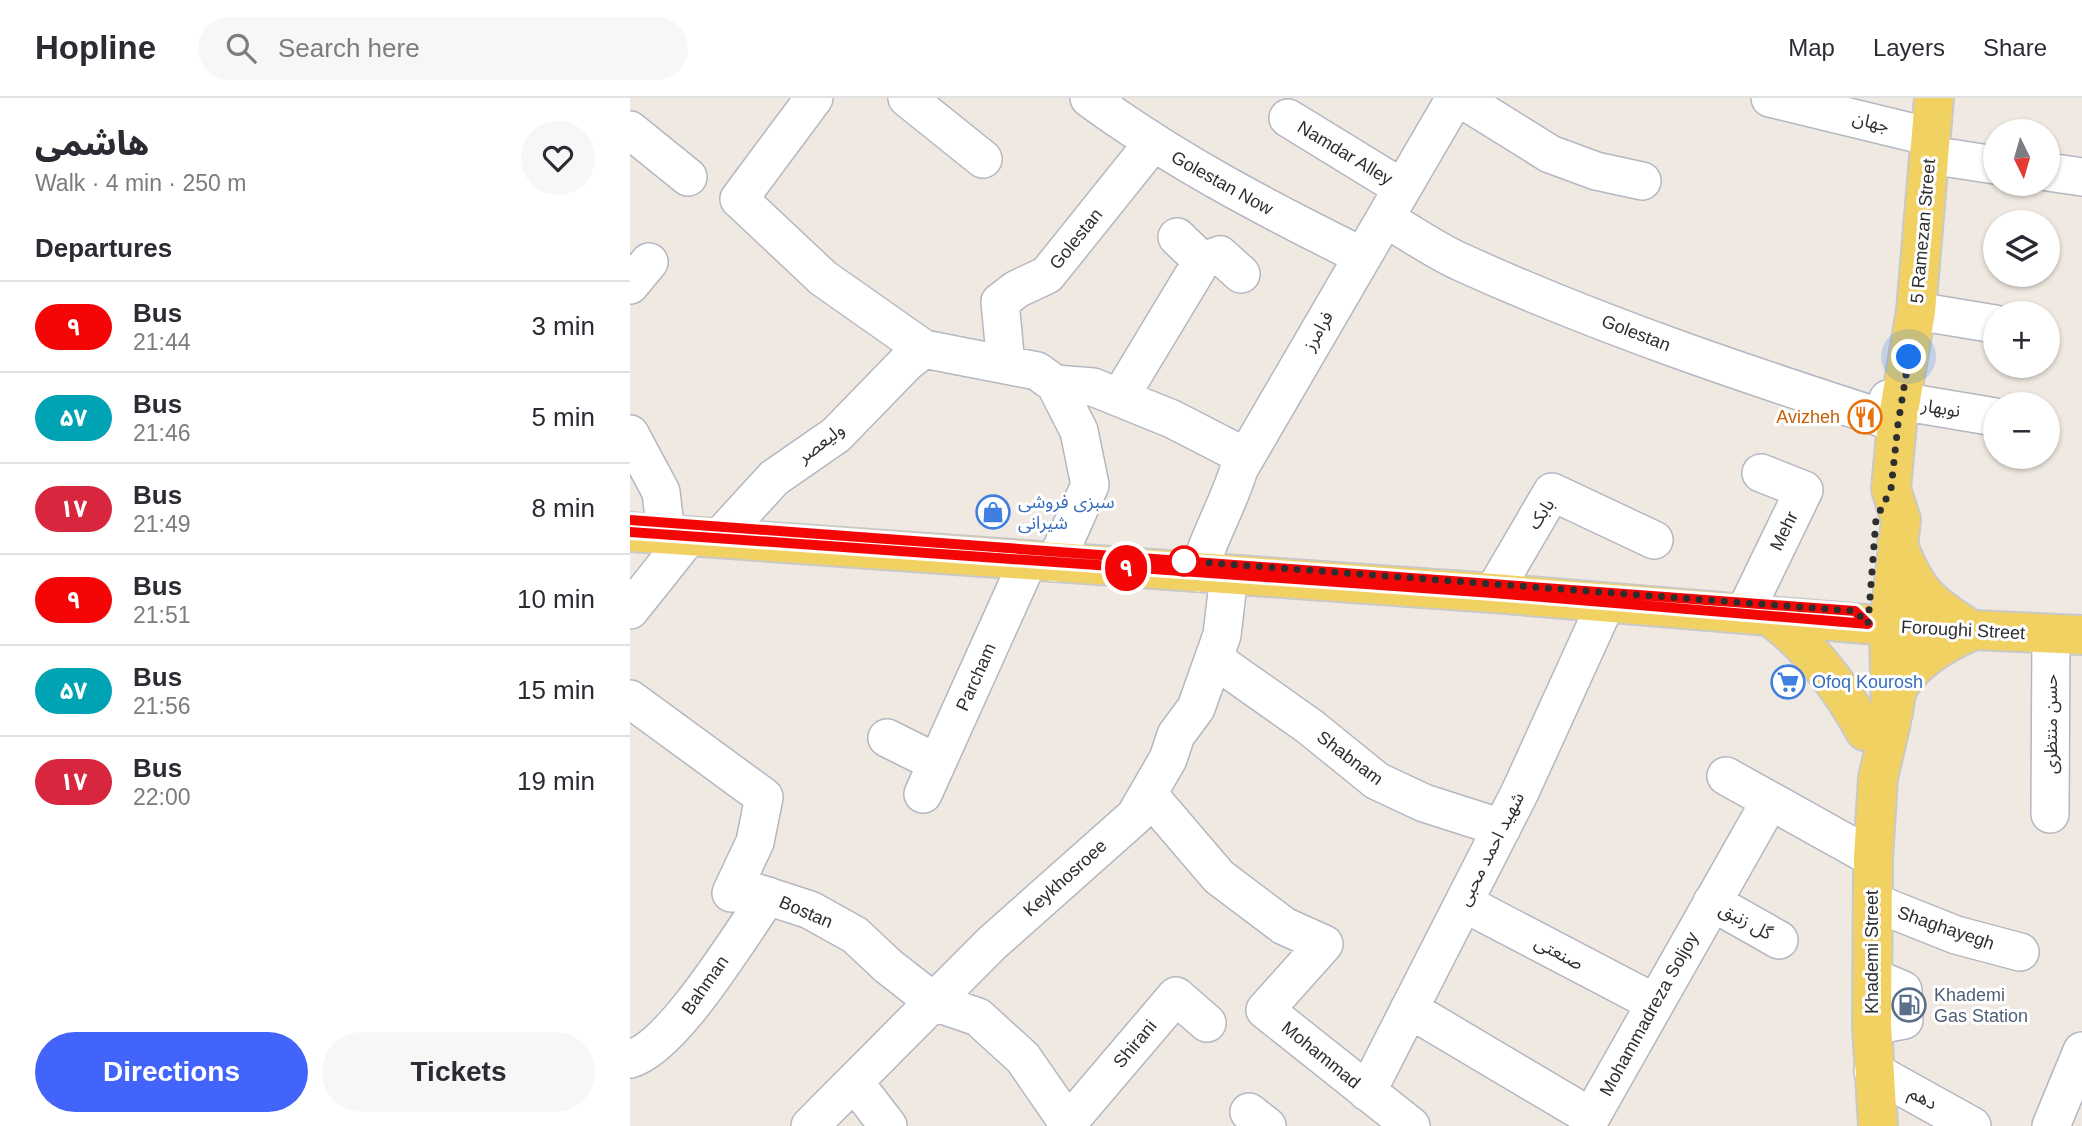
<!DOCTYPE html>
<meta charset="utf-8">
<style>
body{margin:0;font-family:Helvetica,"Noto Sans Arabic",sans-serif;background:#f7f7f7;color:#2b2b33;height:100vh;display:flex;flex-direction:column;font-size:26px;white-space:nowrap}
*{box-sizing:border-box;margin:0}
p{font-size:23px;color:#7c7c81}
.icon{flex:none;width:38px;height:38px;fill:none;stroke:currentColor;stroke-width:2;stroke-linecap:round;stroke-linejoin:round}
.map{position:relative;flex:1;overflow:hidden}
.panel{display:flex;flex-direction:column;background:#fff;width:630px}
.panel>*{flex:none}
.badge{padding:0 14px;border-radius:23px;font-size:24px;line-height:46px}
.needle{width:46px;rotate:175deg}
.buttons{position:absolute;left:1353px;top:21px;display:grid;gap:14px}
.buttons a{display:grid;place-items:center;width:77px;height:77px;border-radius:50%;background:#fff;box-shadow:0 2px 5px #0004;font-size:35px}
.you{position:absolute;width:35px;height:35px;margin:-18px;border:5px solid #fff;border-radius:50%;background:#1a73e8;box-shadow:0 0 0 10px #1a73e833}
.map>.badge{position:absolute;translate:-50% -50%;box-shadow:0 0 0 4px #fff}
h2{padding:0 35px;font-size:26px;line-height:63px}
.round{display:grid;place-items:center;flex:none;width:74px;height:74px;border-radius:37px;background:#f7f7f7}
.headline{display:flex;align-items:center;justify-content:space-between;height:119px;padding:0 35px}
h1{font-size:33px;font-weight:800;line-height:52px}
.cta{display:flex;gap:14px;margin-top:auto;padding:14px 35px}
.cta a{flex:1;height:80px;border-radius:42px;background:#4264fb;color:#fff;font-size:28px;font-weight:800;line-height:80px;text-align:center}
.cta a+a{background:#f7f7f7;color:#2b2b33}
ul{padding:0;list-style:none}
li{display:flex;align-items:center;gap:21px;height:91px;padding:0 35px;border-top:2px solid #e1e1e2}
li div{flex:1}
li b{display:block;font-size:26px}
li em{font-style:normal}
li .badge{min-width:77px;font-weight:700;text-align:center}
header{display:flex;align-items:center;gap:42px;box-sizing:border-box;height:98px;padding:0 35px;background:#fff;border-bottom:2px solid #e1e1e2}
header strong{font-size:33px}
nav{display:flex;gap:38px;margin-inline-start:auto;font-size:24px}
.search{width:490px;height:63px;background:#f7f7f7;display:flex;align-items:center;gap:18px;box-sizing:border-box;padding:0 24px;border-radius:38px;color:#7c7c81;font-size:26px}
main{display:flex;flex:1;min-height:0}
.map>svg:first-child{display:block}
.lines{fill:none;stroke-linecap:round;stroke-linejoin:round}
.minor-casing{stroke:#b4b7c1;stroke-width:40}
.major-casing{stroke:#c9c9c9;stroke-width:42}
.minor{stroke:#fff;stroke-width:37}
.major{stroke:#f2d163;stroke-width:38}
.line-casing{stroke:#fff;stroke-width:16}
.line{stroke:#f40606;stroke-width:10}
.walk{stroke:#2e2e2e;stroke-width:7;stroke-dasharray:0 12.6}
.stop-dot{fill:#fff;stroke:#f40606;stroke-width:3.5}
.labels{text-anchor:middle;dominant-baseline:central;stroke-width:6;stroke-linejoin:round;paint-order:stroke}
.street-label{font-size:18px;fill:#2e2e2e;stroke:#fff}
.food-label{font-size:18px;fill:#c56008;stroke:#fff;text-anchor:end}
.shop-label{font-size:18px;fill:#366cbe;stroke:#fff;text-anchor:start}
.service-label{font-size:18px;fill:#4e5e75;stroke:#fff;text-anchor:start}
</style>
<header>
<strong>Hopline</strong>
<div class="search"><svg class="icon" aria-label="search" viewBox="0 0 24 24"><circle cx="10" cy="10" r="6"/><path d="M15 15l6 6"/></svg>Search here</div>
<nav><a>Map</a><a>Layers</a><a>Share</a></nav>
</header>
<main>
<section class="panel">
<div class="headline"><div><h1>هاشمی</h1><p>Walk · 4 min · 250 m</p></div><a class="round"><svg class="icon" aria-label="heart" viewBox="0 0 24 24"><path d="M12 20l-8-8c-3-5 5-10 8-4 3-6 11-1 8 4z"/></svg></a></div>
<h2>Departures</h2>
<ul>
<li><span class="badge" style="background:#f40606;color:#fff">۹</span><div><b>Bus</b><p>21:44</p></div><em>3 min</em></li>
<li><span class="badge" style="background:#00a3b4;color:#fff">۵۷</span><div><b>Bus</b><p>21:46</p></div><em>5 min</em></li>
<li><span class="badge" style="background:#d7263d;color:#fff">۱۷</span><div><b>Bus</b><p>21:49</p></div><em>8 min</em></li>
<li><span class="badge" style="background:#f40606;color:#fff">۹</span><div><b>Bus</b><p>21:51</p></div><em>10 min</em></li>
<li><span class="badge" style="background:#00a3b4;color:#fff">۵۷</span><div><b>Bus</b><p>21:56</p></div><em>15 min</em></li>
<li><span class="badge" style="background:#d7263d;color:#fff">۱۷</span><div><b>Bus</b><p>22:00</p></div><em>19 min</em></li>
</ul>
<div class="cta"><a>Directions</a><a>Tickets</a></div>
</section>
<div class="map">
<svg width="1452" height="1028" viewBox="0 0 1452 1028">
<rect width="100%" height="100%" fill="#efe9e1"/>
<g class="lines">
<defs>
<path id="minor" d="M184 0 109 101 193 180 294 251 407 273 425 286 449 333 460 387 425 465
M277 0 353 61
M459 0C545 63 637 111 732 158
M830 0 920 56 966 73 1012 83
M1140 0 1301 39
M658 20 772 90
M0 32 58 79
M1300 57 1365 67
M1418 74 1452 79
M755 120C780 135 806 153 833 165 974 229 1121 278 1267 325
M547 139 572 163 590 157 611 176
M0 187 19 164
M1286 213 1365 226
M376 267 370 204 387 191 417 177 522 46
M425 286 463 289 542 321 616 359
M490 299 572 163
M1258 301 1365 319
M0 336 31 394 36 437
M89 440 144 380 206 337 276 265 294 251
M568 475C579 438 598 407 609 371L825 0
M863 495 922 394 1024 442
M0 512 59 438
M1114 516 1174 392 1131 375
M584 561 679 628 747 683 794 705 872 730
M0 601 134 699 125 744 101 795H128L180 812 225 837 258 868 304 904 348 919 393 960 440 1028
M257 640 307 665
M1096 678 1243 760
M293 696 398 463
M518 696 589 779 654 828 694 846 635 912 781 1028
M1420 716 1421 536
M1082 804 1149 842
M1243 804 1326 837 1390 854
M834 805 1025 905
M779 911 961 1019 1140 703
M1242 928 1274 922 1273 892 1242 879
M0 961C43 950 110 837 138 798
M1243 973 1342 1028
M225 985 258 1028
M737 994 890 694 976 505
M619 1014 637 1028
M438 1025 546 898 577 925
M180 1028 362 845 505 718 538 661 546 637 566 610 592 537 599 477
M1421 1028 1452 953"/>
<path id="major" d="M0 434 863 495 1259 528 1452 537
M1267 445C1286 494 1297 504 1340 531
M1142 520C1182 550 1211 589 1235 633
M1263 615C1264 608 1265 599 1267 592 1280 565 1315 544 1342 533
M1248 1028 1242 928 1243 760 1248 680 1261 624 1259 528 1271 422 1261 391 1267 325 1286 213 1304 0"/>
</defs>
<use href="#minor" class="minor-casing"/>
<use href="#major" class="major-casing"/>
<use href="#minor" class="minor"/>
<use href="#major" class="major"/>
</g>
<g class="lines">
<defs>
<path id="line" d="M0 422 1225 513 1238 526 863 495 0 434"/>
</defs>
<use href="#line" class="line-casing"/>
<use href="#line" class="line"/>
<path class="walk" d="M554 463 1225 513 1238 526 1246 421 1261 391 1268 326 1279 259"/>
</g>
<defs>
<symbol id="restaurant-ring" viewBox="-11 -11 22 22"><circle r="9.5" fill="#fff" stroke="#e8710a" stroke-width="1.5"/><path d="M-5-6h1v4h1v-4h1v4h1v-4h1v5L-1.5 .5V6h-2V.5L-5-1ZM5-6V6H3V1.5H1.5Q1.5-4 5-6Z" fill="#e8710a"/></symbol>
<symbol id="shop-ring" viewBox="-11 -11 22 22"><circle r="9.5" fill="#fff" stroke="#3f7fe0" stroke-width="1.5"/><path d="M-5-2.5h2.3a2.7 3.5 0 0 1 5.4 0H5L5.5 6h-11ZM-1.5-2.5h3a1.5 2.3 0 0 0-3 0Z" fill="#3f7fe0"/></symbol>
<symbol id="supermarket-ring" viewBox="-11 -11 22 22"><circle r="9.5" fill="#fff" stroke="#3f7fe0" stroke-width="1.5"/><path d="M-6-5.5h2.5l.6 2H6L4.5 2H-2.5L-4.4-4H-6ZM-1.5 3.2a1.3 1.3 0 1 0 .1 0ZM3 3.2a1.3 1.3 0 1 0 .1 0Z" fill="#3f7fe0"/></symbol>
<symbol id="fuel-ring" viewBox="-11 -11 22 22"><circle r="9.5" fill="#fff" stroke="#5c6f8a" stroke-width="1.5"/><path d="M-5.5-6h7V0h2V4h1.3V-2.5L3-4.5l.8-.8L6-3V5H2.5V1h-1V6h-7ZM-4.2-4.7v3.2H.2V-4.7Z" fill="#5c6f8a"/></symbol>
</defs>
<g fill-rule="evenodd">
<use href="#restaurant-ring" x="1216" y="300" width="38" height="38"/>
<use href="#shop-ring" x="344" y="395" width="38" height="38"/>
<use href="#supermarket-ring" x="1139" y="565" width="38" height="38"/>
<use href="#fuel-ring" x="1260" y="888" width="38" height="38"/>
</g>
<circle class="stop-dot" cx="554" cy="463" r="14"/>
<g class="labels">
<g class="street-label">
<text transform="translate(1241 24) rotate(14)">جهان</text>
<text transform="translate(715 55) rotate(31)">Namdar Alley</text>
<text transform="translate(592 85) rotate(29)">Golestan Now</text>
<text transform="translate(1293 133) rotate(-85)">5 Ramezan Street</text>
<text transform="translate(446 141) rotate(-51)">Golestan</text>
<text transform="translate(688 233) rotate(-60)">فرامرز</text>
<text transform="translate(1006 235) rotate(21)">Golestan</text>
<text transform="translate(1311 310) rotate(9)">نوبهار</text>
<text transform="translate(191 345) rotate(-37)">ولیعصر</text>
<text transform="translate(911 416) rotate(-56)">بابک</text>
<text transform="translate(1154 433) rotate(-64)">Mehr</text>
<text transform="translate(1333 532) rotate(3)">Foroughi Street</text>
<text transform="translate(346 579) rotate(-66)">Parcham</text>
<text transform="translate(1421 626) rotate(-90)">حسن منتظری</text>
<text transform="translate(720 660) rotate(37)">Shabnam</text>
<text transform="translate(861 751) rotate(-63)">شهید احمد محبی</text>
<text transform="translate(435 780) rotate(-42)">Keykhosroee</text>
<text transform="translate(176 814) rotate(23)">Bostan</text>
<text transform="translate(1116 823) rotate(29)">گل زنبق</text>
<text transform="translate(1316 830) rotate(19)">Shaghayegh</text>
<text transform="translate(1242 854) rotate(-90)">Khademi Street</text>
<text transform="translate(929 855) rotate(28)">صنعتی</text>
<text transform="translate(75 887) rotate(-55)">Bahman</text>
<text transform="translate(1019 916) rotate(-61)">Mohammadreza Soljoy</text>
<text transform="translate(505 946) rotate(-50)">Shirani</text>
<text transform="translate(691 957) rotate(39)">Mohammad</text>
<text transform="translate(1293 1000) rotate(29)">دهم</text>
</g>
<g class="food-label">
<text x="1210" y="319">Avizheh</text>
</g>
<g class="shop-label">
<text x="388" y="404">سبزی فروشی<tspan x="388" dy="21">شیرانی</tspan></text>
<text x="1182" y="584">Ofoq Kourosh</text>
</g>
<g class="service-label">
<text x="1304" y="897">Khademi<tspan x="1304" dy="21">Gas Station</tspan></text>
</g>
</g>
</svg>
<div class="buttons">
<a><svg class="needle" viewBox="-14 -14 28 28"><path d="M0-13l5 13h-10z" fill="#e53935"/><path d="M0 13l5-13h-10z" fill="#7c7c81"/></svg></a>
<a><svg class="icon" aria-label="layers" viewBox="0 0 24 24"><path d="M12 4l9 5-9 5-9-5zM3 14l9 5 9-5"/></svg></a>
<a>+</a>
<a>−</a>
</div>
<div class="you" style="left:1279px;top:259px"></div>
<b class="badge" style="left:496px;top:470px;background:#f40606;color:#fff">۹</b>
</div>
</main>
